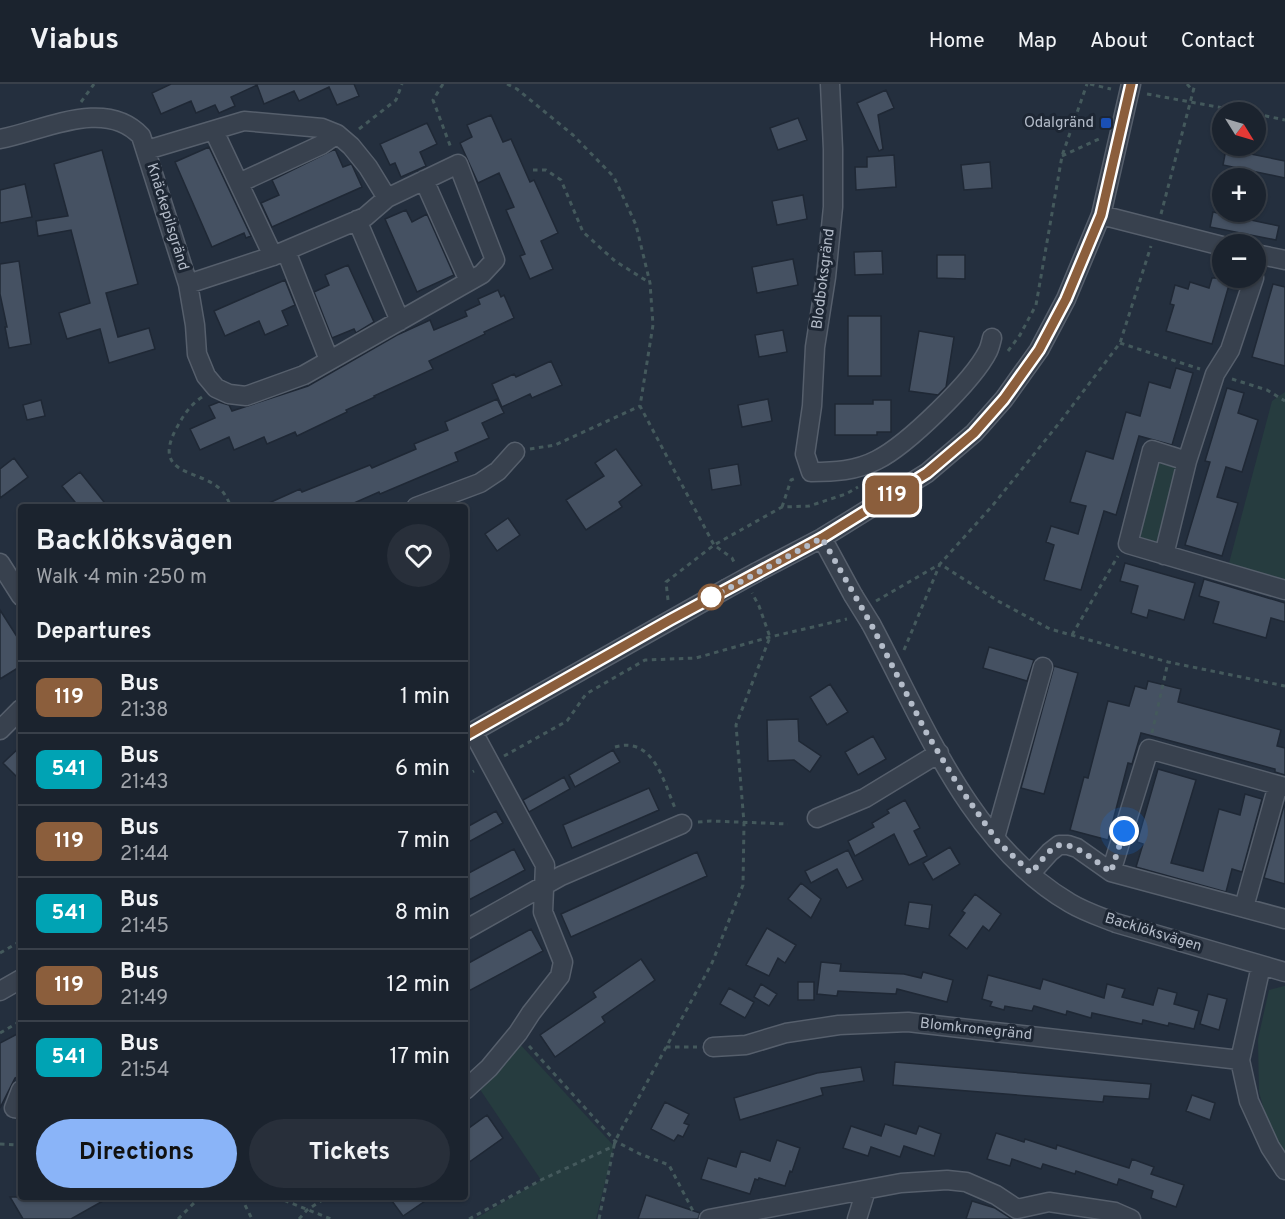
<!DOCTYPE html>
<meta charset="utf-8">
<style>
body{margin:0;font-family:Overpass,sans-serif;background:#282f3a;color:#f1f3f6;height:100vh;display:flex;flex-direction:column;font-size:22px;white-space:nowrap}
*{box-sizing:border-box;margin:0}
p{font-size:20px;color:#a0a4aa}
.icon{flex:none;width:33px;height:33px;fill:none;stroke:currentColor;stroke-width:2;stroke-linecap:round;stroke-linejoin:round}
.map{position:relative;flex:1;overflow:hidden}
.sheet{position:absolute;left:18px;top:420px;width:450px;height:696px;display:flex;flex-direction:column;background:#1b232e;border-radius:6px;box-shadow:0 2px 4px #0004,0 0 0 2px #39404a}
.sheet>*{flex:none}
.badge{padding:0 12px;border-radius:9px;font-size:21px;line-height:39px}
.needle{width:39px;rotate:127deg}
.controls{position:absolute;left:1212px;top:18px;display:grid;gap:12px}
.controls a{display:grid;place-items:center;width:54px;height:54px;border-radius:50%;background:#1b232e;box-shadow:0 2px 4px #0004,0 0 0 2px #39404a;font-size:30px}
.you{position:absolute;width:30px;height:30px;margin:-15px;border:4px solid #fff;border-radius:50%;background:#1a73e8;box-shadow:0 0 0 9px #1a73e833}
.map>.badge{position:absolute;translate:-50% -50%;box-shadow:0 0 0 3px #fff}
h2{padding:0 18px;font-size:22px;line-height:54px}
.round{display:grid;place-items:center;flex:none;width:63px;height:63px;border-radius:32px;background:#282f3a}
.headline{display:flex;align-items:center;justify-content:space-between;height:102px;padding:0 18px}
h1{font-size:28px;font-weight:700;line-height:45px}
.action{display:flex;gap:12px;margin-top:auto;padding:12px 18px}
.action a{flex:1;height:69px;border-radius:36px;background:#8ab4f8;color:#111;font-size:24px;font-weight:700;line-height:69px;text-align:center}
.action a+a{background:#282f3a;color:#f1f3f6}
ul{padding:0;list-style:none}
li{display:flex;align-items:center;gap:18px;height:72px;padding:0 18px;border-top:2px solid #39404a}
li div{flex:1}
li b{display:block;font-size:22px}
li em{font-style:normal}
li .badge{min-width:66px;font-weight:700;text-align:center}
header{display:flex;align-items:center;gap:36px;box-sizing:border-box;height:84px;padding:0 30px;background:#1b232e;border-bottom:2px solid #39404a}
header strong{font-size:28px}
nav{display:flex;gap:33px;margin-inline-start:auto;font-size:21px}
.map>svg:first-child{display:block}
.green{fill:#263c3f}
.building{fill:#455162;stroke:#1f2835;stroke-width:1.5}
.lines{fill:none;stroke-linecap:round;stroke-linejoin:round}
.minor-casing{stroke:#565f6c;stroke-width:21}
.path{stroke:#44595c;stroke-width:3;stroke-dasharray:4.5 4.5;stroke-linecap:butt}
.minor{stroke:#38414e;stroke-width:18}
.minor-bridge-casing{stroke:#565f6c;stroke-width:21;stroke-linecap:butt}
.minor-bridge{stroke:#38414e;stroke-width:18}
.line-casing{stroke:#fff;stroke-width:14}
.line{stroke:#8b5e3c;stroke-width:9}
.walk{stroke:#b4bcc9;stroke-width:6;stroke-dasharray:0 10.8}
.transit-dot{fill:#1a4fb4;stroke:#1d2633;stroke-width:2}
.stop-dot{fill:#fff;stroke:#8b5e3c;stroke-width:3}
.labels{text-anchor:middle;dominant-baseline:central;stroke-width:6;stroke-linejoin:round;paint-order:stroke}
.poi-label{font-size:15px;fill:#b4bcc9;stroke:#1d2633;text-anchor:end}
.street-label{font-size:15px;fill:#b4bcc9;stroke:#1d2633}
</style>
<header>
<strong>Viabus</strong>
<nav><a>Home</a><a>Map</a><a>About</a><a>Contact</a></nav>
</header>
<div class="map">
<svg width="1285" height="1135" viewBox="0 0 1285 1135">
<rect width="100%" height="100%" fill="#242f3e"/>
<path class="green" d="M1285 308V501L1228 483 1272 317Z
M1154 378 1181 385 1160 464 1133 456Z
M1284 902H1285V1074L1268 1040 1259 1008 1258 955 1269 906Z
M517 957 614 1062 596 1135H475L541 1096 479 1004Z"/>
<path class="building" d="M171 0H354L359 12 337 21 329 3 299 17 294 7 264 20 257 1 231 13 235 22 219 29 215 21 196 29 191 17 161 30 152 9Z
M886 6 894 24 878 31 883 65 879 67 857 19Z
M491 31 503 58 511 55 530 98 534 96 558 149 541 157 553 185 530 195 520 172 525 170 506 126 514 123 499 89 478 99 460 59 472 53 467 41Z
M798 34 807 56 778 66 770 44Z
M427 39 437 60 420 68 426 82 401 93 395 79 390 81 380 60Z
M209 63 251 152 246 154 244 149 212 163 175 78Z
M335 65 343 83 351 80 352 81 362 103 272 143 261 119 279 111 272 96Z
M1226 65 1285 77V94L1223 81Z
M102 66 138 200 106 209 118 253 149 244 155 265 109 279 100 245 67 255 59 229 90 219 71 146 38 152 36 137 68 132 54 80Z
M894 71 896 103 856 106 855 83H867V73Z
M990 78 992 104 964 106 961 81Z
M25 100 32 133 0 139V106Z
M803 111 807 135 777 141 772 117Z
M406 126 412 138 427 130 454 191 417 208 385 135Z
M1213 128 1279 142 1276 156 1210 143Z
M882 167 883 190 855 191 854 168Z
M937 171H965V195L937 194Z
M793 175 798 201 757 209 752 183Z
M19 177 31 260 9 264 5 243H7L0 210V180Z
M348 181 374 238 356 249 354 245 332 254 314 208 329 201 325 191Z
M1212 194H1231L1212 260 1166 247 1174 221 1170 220 1175 201 1188 205 1190 198 1209 204Z
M285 196 295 221 282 227 288 241 265 251 259 237 225 252 214 227Z
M1273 200 1285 203V282L1252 273Z
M498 206 501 213 504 211 514 234 484 248 485 250 429 277 433 285 374 312 375 313 346 326 347 328 297 352 295 348 267 360 264 353 234 366 229 353 200 366 190 345 215 334 209 322 219 318 229 321 232 327 308 302 397 251 430 236 434 246 467 232 465 227 480 220 478 215Z
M848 232H881V292H848Z
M783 246 787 268 759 273 755 251Z
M919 247 954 253 946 303 938 311 909 307Z
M551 277 562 301 532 314 530 310 502 323 492 300 514 290 516 293Z
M1176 284 1193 289 1172 361 1139 352 1116 431 1104 427 1081 506 1044 496 1054 461 1046 458 1051 442 1078 450 1086 422 1070 418 1086 367 1113 375 1126 328 1140 332 1149 298 1170 304Z
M1227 304 1244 309 1238 329 1258 336 1242 388 1226 383 1217 413 1238 419 1222 472 1185 461 1210 378 1205 377Z
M497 315 504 329 482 339 489 354 455 369 458 377 380 410 379 408 345 423H260L300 405 302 408 370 381 372 384 416 365 414 360 448 346 445 338Z
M768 315 772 337 742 343 738 321Z
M41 316 45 332 27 336 23 321Z
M873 316H891V348H877V351H835V320H873Z
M616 365 642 401 619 418 622 423 586 446 566 416 604 392 595 379Z
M14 374 28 393 0 414V385Z
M738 380 741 401 712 406 709 385Z
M80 388 108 423H79L62 402Z
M508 434 520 451 497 467 485 450Z
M1125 479 1195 499 1184 536 1149 526 1147 534 1131 529 1138 502 1120 497Z
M1204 495 1285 519V538L1271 534 1266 554 1213 539 1219 518 1199 512Z
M0 526 21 559V582L0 595Z
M989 563 1034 576 1027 597 983 584Z
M1054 582 1078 589 1044 710 1021 704Z
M1148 597 1181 605 1178 618 1281 646 1277 662 1285 664V691L1275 688V685L1141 649 1132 680 1128 679 1108 756 1070 746 1084 693 1088 694 1108 617 1129 622 1135 602 1146 605Z
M830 600 848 628 827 641 810 613Z
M798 635 799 657 821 672 810 688 794 676 768 677 767 636Z
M873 652 886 675 858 691 845 668Z
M21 662V697L3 679Z
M613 666 620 678 575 703 569 691Z
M1158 685 1196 696 1171 779 1203 787 1219 725 1240 731 1245 710 1262 715 1242 788 1232 785 1226 808 1136 783 1143 760 1137 758Z
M564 693 570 705 529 728 523 716Z
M649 704 659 726 572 764 563 741Z
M905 716 920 744 914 747 927 772 909 781 894 750 855 772 848 757 874 743 872 739 889 729 887 726Z
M1285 718V800L1264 794Z
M496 727 503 739 465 760V744Z
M950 763 960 780 933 796 923 779Z
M514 765 525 786 465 818V791Z
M848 766 863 796 847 804 837 785 811 799 805 787Z
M697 768 707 792 571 853 561 830Z
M801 799 821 815 811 834 788 815Z
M975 810 1001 830 989 847 983 842 967 865 949 851 965 829 962 827Z
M909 818 932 821 929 845 905 841Z
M767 844 796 861 785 879 778 874 769 892 746 881Z
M531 845 543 867 465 909V881Z
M641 875 655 896 602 933 605 938 555 973 540 951 596 913 593 908Z
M821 878 841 880 840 887 904 890 921 894 923 888 953 896 947 918 897 905 896 910 838 907 837 912 817 910Z
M988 891 1040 905 1043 895 1104 914 1107 900 1125 905 1122 913 1153 921 1158 904 1177 909 1174 920 1199 927 1194 945 1169 939 1168 942 1143 936 1142 940 1092 929 1091 934 1067 927 1066 931 1034 922 1032 927 1005 922 1004 926 990 922 992 918 982 915Z
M798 898H814V916H798Z
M761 900 777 910 769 922 754 913Z
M729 904 754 918 745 934 720 920Z
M1208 910 1227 915 1219 946 1200 940Z
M21 948V991L15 994 0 1024V959Z
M895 978 1151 1000 1149 1015 1104 1012 1103 1018 893 1001Z
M861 983 864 997 821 1004 823 1011 740 1036 734 1014 817 989Z
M1192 1011 1215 1019 1210 1036 1186 1027Z
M665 1018 689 1030 684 1039 689 1041 683 1053 678 1051 674 1057 651 1045Z
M487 1031 503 1054 465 1081V1047Z
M885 1040 916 1050 919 1042 941 1050 934 1072 904 1062 900 1073 871 1063 868 1072 843 1064 851 1042 881 1052Z
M996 1049 1024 1058 1025 1055 1056 1065 1057 1061 1129 1084 1132 1075 1154 1083 1151 1090 1184 1101 1176 1123 1151 1114 1153 1107 1119 1095 1117 1101 1076 1087 1075 1090 1043 1080 1041 1085 1012 1075 1010 1082 987 1075Z
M777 1056 800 1064 792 1088 790 1087 785 1102 759 1094 758 1096 755 1095 750 1110 701 1095 708 1074 736 1083 741 1067 770 1077Z
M646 1111 700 1129 698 1135H638Z
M10 1113H110L71 1135H23Z
M389 1113H431L403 1132Z
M972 1117 995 1124 1012 1135H966Z"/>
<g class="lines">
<defs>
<path id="minor" d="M830 0 833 65V123L826 193 815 263 812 322 805 370 811 388C834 388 856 387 877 376 907 361 973 297 988 267 990 263 991 258 992 254
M214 47 273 172
M0 55C43 47 105 13 141 52L188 200 195 241 197 270 206 292 216 304 229 310 246 312 304 291 482 190 495 176 458 80 387 114 365 133 273 172 188 200
M147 66 244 37 322 44 337 50 351 62 368 83 387 114
M424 96 469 197
M239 99 321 61 337 50
M1101 131 1222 162
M357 136 400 237
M286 167 329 276
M1256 170 1285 176
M1254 194 1230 266 1215 290 1187 377 1152 366 1128 460 1285 506
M416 423 480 399 498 387 515 368
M822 454 853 511
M1164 471 1187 377
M0 479 21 512
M757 488 822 454 927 389 974 349 1004 315 1039 266 1066 215 1101 131 1131 0
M871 540C923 637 970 761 1070 819 1085 828 1101 833 1116 839L1285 888
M0 646 21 625
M465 652 726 505
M817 734 865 714 939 669
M995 754 1043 583
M1111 788 1149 665 1285 703
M1031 789 1050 768 1059 761H1068L1077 764 1111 788 1285 835
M1244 823 1278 701
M465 846 561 792 682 740
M1261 882 1240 976 1249 1017 1270 1063 1285 1086
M0 907 21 895
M713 963 746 961 786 949 839 941 908 938 1240 976
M21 1006 14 1024 21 1025
M465 1006 489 984 518 949 531 929 560 892 563 878 543 828 545 781 473 648
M709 1135 901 1099 947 1096 966 1098 996 1111 1017 1125 1049 1118 1115 1128 1131 1135
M857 1135 866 1106"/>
</defs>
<use href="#minor" class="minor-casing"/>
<path class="path" d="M443 0 433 16 451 64
M507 0 517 5 573 51 614 93 636 141 650 199 653 241 640 322 714 461 732 474 735 480
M1090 0 1111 5
M1187 0 1194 8
M1147 10 1245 28
M81 18 94 0
M1256 30 1285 36
M359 45 396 16 402 0
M1062 72 1101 54
M533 86H546L561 96 583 148 615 177 650 199
M1161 130 1195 0
M1120 259 1200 285
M1008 267 1020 251 1036 221 1062 72 1087 0
M1232 295 1267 306 1285 317
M202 313C189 322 183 332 176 345 152 391 197 385 219 404 225 409 228 416 231 423
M530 365 555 361 640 322
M782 423 791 396 796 394
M668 516 666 498 714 461 782 423 809 422 846 410 858 403
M876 517 940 480 993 421 1060 338 1120 259 1151 162
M1072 551 1118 472
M904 566 940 480 998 517 1050 545 1168 578 1285 602
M1152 649 1168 578
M615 663C653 652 663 696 675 724
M504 672 567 637 586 610 645 576 696 574 770 553 847 535
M465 692 474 687
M698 738 711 737 788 740
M0 869 21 857
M0 949 21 937
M529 962 615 1057 640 1070 669 1081 693 1127
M666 963H697
M0 1060 21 1061
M241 1113 252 1135
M276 1113 331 1135
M178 1135 200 1113
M299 1135 307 1126 327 1113
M469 1135 541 1096 614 1062 615 1057 712 879 743 801 744 739 736 641 770 553 759 522 752 509
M599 1135 614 1062"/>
<use href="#minor" class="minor"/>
<defs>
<path id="minor-bridge" d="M726 505 757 488
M853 511 871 540"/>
</defs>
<use href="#minor-bridge" class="minor-bridge-casing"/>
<use href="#minor-bridge" class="minor-bridge"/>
</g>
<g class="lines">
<defs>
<path id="line" d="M465 652 670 536 822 454 927 389 974 349 1004 315 1039 266 1066 215 1101 131 1131 0"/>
</defs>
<use href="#line" class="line-casing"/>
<use href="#line" class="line"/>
<path class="walk" d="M711 513 707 516 822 454 871 540 926 648 958 701 998 758 1031 789C1039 781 1047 767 1057 762 1072 755 1098 780 1111 788L1124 747"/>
</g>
<rect class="transit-dot" x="1100" y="33" width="12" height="12" rx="3"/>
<circle class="stop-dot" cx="711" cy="513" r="12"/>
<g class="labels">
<g class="poi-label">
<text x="1094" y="39">Odalgränd</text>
</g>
<g class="street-label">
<text transform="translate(167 133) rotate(73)">Knäckepilsgränd</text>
<text transform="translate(824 195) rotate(-83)">Blodboksgränd</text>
<text transform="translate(1153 849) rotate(17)">Backlöksvägen</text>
<text transform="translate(976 946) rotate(6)">Blomkronegränd</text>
</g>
</g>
</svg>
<div class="controls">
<a><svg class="needle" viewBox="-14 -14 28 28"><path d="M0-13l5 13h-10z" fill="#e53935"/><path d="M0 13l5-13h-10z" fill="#a0a4aa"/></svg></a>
<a>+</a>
<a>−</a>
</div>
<div class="you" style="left:1124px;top:747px"></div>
<b class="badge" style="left:892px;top:411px;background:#8b5e3c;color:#fff">119</b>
<section class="sheet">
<div class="headline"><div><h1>Backlöksvägen</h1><p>Walk · 4 min · 250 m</p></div><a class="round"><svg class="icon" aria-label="heart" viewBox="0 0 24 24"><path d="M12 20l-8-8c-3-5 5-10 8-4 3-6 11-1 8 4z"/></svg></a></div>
<h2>Departures</h2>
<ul>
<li><span class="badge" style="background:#8b5e3c;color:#fff">119</span><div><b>Bus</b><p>21:38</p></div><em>1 min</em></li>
<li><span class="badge" style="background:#00a3b4;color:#fff">541</span><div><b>Bus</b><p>21:43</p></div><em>6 min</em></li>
<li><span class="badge" style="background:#8b5e3c;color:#fff">119</span><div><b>Bus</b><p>21:44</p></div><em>7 min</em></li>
<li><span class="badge" style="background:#00a3b4;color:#fff">541</span><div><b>Bus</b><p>21:45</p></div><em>8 min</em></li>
<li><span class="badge" style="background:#8b5e3c;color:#fff">119</span><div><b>Bus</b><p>21:49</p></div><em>12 min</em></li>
<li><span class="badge" style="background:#00a3b4;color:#fff">541</span><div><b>Bus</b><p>21:54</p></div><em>17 min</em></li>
</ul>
<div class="action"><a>Directions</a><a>Tickets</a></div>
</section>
</div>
